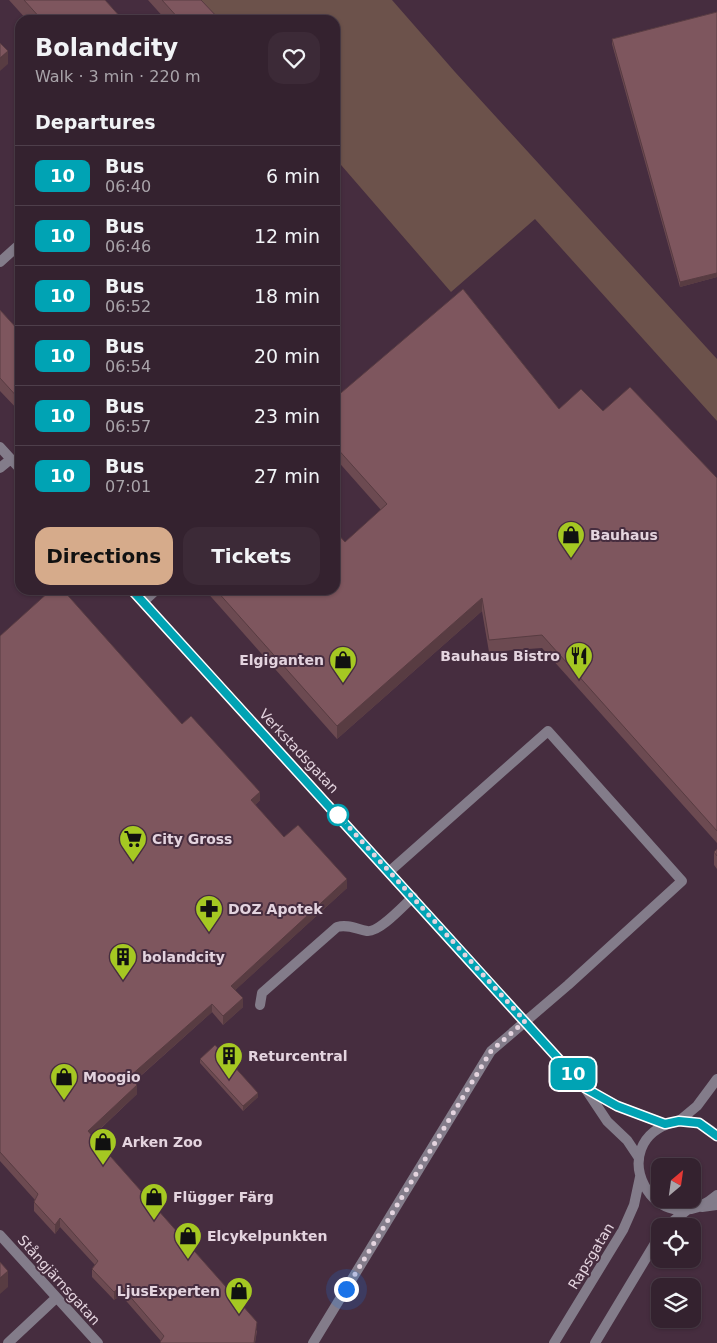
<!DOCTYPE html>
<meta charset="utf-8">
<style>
body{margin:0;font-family:"DejaVu Sans",sans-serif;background:#3c2a37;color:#f1f3f6;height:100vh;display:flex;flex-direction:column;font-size:19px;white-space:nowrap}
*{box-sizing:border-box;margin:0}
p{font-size:16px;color:#a9a4aa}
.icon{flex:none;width:28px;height:28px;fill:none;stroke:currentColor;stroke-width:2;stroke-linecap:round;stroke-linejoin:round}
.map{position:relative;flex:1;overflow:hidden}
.details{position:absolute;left:15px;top:15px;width:325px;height:580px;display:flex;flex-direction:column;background:#34222f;border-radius:15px;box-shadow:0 1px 4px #0004,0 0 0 1px #4e3f4b}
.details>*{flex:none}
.badge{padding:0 10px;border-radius:8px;font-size:18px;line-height:32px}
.needle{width:32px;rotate:29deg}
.controls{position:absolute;left:651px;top:1158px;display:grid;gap:10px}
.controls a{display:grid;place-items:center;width:50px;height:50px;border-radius:10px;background:#34222f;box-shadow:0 1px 4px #0004,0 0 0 1px #4e3f4b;font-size:25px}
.you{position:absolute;width:25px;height:25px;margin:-12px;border:4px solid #fff;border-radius:50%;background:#1a73e8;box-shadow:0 0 0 8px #1a73e833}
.map>.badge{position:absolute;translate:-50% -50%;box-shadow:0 0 0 2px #fff}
h2{padding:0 20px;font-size:19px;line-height:45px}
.round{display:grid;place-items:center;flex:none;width:52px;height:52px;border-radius:15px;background:#3c2a37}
.headline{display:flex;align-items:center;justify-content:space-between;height:85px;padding:0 20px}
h1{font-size:24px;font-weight:800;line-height:38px}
.action{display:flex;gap:10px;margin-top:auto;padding:10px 20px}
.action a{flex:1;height:58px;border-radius:15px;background:#d6ab8b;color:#111;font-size:20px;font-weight:800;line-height:58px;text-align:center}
.action a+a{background:#3c2a37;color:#f1f3f6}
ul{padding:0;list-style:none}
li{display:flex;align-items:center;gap:15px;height:60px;padding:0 20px;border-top:1px solid #4e3f4b}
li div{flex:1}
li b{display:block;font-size:19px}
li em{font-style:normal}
li .badge{min-width:55px;font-weight:700;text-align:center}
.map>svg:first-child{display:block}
.green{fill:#6c524b}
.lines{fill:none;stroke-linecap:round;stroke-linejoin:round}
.service{stroke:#837c8a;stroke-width:10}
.minor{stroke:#837c8a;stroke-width:10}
.tertiary{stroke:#837c8a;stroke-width:10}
.wall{fill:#6c4a51}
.shaded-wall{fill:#583c42}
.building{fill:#7e565e;stroke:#583c42}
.line-casing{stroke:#fff;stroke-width:11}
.line{stroke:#00a3b4;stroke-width:8}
.walk{stroke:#e4d4df;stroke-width:5;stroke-dasharray:0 9}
.stop-dot{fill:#fff;stroke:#00a3b4;stroke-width:2.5}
.labels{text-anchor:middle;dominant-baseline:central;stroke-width:4;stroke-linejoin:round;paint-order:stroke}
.poi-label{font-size:14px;font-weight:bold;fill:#e4d4df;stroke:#462d3f;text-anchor:start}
.street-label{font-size:14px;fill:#e4d4df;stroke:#462d3f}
</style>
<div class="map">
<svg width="717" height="1343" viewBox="0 0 717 1343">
<rect width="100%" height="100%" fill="#462d3f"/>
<path class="green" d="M195 0H392L455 72 717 359V421L535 219 451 292 335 158V20H213Z"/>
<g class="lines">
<path class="service" d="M143 602 156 590
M260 1005 262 993 337 927C348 924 356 929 367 931 379 933 404 905 413 897
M702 1207 717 1205
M313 1343 491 1051 568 985 682 881 548 731 390 871"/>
<path class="minor" d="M0 262 20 244
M0 447 20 469
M0 468 11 459
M132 590 585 1088 607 1121 627 1140 639 1158
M588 1090 617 1106 665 1124
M0 1235 98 1343
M8 1343 56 1298"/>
<path class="tertiary" d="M679 1121 697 1106 717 1079
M717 1136C707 1125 690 1118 675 1122 600 1141 655 1249 717 1195
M667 1226 687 1210
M554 1343 623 1230 634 1205 640 1177
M595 1343 660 1235"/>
</g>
<path class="wall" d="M9 0H105L123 20H27Z
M148 0H201L220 20H166Z
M717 12V277L680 287 612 44V39Z
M0 310 20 332V412L0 391Z
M335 398 603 411 717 478V843L542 648 489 652 482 611 337 739 205 590H335L345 542 381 510 335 458Z
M0 636 182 724 260 800 255 805 284 837 347 888 235 990 243 1007 223 1025 212 1012 134 1082 137 1094 93 1136 257 1331 255 1343H160L161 1341 121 1295 114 1300 92 1277V1269L95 1265 60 1227 55 1234 34 1211V1202L35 1200 0 1161Z
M717 849V869L714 865V852Z
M200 1059 258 1097 243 1111 200 1063Z"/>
<path class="shaded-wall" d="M8 51V64L0 71V58Z
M717 273V277L680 287V282Z
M482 598V611L337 739V726Z
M260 792V800L251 809V800Z
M347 879V888L231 994V986Z
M243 998V1007L223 1025V1016Z
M212 1004V1012L129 1086V1077Z
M137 1085V1094L88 1140V1131Z
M258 1093V1097L243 1111V1106Z
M60 1218V1227L55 1234V1225Z
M8 1271V1287L0 1294V1278Z
M121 1286V1295L114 1300V1292Z
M257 1322 255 1343H254Z"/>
<path class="building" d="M24 0H105L123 20H42Z
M162 0H201L220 20H180Z
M717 12V273L680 282 612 39Z
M0 43 8 51 0 58Z
M463 289 559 409 581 389 603 411 630 387 717 478V831L542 635 489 640 482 598 337 726 216 590H335V531L345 542 387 504 335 446V398Z
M0 310 20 332V400L0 378Z
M51 590H63L182 724 191 716 260 792 251 800 284 837 298 825 347 879 231 986 243 998 223 1016 212 1004 129 1077 137 1085 88 1131 257 1322 254 1343H161L160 1342 164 1336 121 1286 114 1292 92 1269 98 1261 60 1218 55 1225 34 1202 38 1194 0 1152V636Z
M717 849V856L714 852Z
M215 1045 258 1093 243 1106 200 1059Z
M0 1262 8 1271 0 1278Z"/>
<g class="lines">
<defs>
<path id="line" d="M132 590 585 1088 617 1106 665 1124 679 1121 699 1123 717 1136"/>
</defs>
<use href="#line" class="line-casing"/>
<use href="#line" class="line"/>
<path class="walk" d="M338 815 525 1021 491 1051 346 1289"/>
</g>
<defs>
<symbol id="shop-pin" viewBox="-11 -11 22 30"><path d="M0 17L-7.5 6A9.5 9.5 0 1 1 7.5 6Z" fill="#a5c822" stroke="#462d3f"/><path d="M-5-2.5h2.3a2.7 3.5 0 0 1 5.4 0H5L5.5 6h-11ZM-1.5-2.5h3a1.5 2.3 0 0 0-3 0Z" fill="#111"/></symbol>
<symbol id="restaurant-pin" viewBox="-11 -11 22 30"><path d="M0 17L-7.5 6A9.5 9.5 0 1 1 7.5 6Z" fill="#a5c822" stroke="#462d3f"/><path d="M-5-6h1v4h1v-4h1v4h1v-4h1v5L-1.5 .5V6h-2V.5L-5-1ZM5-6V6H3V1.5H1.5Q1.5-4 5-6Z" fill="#111"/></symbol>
<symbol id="supermarket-pin" viewBox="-11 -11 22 30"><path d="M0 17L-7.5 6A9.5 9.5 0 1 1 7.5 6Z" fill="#a5c822" stroke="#462d3f"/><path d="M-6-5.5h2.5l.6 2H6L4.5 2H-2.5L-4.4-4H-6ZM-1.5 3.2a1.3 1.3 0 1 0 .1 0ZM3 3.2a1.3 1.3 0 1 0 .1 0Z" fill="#111"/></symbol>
<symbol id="pharmacy-pin" viewBox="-11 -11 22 30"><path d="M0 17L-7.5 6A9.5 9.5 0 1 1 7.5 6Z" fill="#a5c822" stroke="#462d3f"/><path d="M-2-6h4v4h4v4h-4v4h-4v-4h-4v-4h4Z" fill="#111"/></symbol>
<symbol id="building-pin" viewBox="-11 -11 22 30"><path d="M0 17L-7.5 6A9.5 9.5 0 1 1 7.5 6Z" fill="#a5c822" stroke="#462d3f"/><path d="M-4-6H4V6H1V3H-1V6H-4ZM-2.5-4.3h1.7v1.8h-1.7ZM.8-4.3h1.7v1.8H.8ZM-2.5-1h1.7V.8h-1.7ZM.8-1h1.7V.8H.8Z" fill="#111"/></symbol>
</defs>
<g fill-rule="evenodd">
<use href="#shop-pin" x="555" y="519" width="32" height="43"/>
<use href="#restaurant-pin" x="563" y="640" width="32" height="43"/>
<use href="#shop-pin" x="327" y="644" width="32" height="43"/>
<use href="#supermarket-pin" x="117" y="823" width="32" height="43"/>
<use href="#pharmacy-pin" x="193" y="893" width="32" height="43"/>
<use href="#building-pin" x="107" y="941" width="32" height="43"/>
<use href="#building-pin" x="213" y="1040" width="32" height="43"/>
<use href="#shop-pin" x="48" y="1061" width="32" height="43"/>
<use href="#shop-pin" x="87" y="1126" width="32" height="43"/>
<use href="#shop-pin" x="138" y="1181" width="32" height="43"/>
<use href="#shop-pin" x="172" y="1220" width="32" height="43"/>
<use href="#shop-pin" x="223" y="1275" width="32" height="43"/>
</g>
<circle class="stop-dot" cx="338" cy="815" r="10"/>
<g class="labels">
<g class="poi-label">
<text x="590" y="535">Bauhaus</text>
<text x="560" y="656" text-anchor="end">Bauhaus Bistro</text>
<text x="324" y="660" text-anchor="end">Elgiganten</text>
<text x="152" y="839">City Gross</text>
<text x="228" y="909">DOZ Apotek</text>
<text x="142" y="957">bolandcity</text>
<text x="248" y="1056">Returcentral</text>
<text x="83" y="1077">Moogio</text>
<text x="122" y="1142">Arken Zoo</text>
<text x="173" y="1197">Flügger Färg</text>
<text x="207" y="1236">Elcykelpunkten</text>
<text x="220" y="1291" text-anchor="end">LjusExperten</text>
</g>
<g class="street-label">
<text transform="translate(299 751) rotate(47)">Verkstadsgatan</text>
<text transform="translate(591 1256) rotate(-59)">Rapsgatan</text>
<text transform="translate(59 1280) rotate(48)">Stångjärnsgatan</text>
</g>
</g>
</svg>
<div class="controls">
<a><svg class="needle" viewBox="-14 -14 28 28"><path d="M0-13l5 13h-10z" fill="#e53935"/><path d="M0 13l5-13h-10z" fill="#a9a4aa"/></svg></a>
<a><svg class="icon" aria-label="locate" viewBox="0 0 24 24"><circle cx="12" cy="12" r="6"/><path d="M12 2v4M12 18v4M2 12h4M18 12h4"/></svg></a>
<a><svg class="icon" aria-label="layers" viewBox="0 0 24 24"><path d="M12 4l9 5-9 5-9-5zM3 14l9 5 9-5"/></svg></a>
</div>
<div class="you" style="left:346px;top:1289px"></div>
<b class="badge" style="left:573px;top:1074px;background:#00a3b4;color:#fff">10</b>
<section class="details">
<div class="headline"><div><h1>Bolandcity</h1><p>Walk · 3 min · 220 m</p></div><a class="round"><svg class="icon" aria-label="heart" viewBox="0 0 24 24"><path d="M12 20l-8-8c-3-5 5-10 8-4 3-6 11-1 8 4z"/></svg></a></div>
<h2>Departures</h2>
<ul>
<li><span class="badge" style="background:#00a3b4;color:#fff">10</span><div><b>Bus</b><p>06:40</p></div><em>6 min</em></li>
<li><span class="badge" style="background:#00a3b4;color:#fff">10</span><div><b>Bus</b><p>06:46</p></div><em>12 min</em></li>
<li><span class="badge" style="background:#00a3b4;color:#fff">10</span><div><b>Bus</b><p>06:52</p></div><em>18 min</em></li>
<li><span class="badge" style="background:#00a3b4;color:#fff">10</span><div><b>Bus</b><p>06:54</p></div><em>20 min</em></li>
<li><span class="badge" style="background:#00a3b4;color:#fff">10</span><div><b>Bus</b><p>06:57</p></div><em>23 min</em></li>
<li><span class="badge" style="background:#00a3b4;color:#fff">10</span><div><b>Bus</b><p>07:01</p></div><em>27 min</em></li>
</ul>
<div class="action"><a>Directions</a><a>Tickets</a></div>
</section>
</div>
